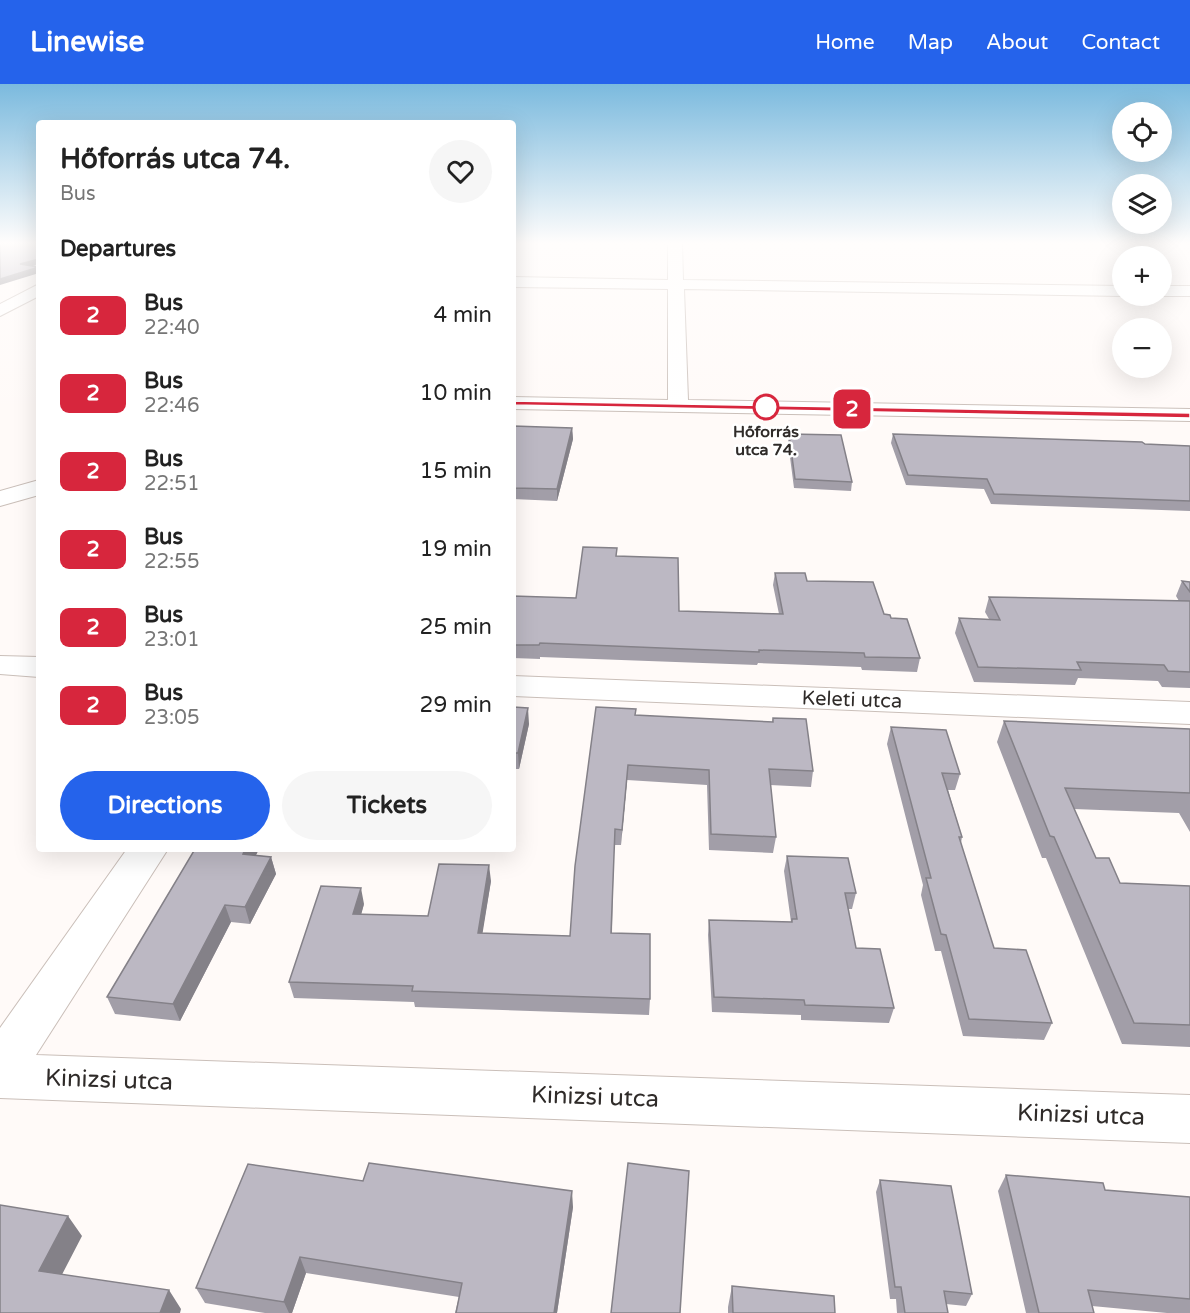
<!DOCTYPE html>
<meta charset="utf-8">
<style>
body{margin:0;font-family:"Varela Round",sans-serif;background:#f6f6f6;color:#222;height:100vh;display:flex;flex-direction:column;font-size:22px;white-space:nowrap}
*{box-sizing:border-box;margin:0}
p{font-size:20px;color:#767676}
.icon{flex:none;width:33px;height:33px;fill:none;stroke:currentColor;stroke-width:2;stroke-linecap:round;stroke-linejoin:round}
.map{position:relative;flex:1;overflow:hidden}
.details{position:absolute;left:36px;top:36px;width:480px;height:732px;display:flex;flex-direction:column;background:#fff;border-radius:6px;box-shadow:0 6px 24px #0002}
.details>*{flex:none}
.badge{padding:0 12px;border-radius:9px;font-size:21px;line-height:39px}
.fabs{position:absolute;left:1112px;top:18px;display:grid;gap:12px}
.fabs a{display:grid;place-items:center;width:60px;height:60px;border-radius:50%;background:#fff;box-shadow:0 6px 24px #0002;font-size:30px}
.map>.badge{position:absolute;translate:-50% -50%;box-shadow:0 0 0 3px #fff}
h2{padding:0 24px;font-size:22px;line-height:54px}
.round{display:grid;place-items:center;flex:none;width:63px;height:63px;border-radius:32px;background:#f6f6f6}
.summary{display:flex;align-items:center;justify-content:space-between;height:102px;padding:0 24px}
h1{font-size:28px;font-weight:700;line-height:45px}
.cta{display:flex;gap:12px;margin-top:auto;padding:12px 24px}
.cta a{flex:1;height:69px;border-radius:36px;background:#2563eb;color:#fff;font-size:24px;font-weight:700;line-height:69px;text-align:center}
.cta a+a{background:#f6f6f6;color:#222}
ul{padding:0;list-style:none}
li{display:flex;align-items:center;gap:18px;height:78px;padding:0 24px}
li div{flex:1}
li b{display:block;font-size:22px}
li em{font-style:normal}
li .badge{min-width:66px;font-weight:700;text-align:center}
header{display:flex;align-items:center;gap:36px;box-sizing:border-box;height:84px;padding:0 30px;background:#2563eb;color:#fff}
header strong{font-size:28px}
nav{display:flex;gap:33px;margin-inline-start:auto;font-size:21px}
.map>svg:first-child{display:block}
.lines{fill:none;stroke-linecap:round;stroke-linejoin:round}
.street-casing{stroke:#cabfb9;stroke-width:2}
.street{fill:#fff;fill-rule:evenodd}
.wall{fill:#a29ea8}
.shaded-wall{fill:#848188}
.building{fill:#bcb8c3;stroke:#848188;stroke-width:1.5}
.line{fill:#d7263d;stroke:#fff;stroke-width:1.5}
.stop-dot{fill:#fff;stroke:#d7263d;stroke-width:3}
.labels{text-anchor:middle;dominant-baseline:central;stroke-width:5;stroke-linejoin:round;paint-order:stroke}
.far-stop-label{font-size:16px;font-weight:bold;fill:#2f2b29;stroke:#fff}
.street-label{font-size:20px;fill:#2f2b29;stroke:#fff}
.near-street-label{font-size:24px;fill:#2f2b29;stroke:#fff}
</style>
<header>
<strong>Linewise</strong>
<nav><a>Home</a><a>Map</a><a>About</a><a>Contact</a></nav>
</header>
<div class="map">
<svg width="1190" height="1229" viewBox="0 0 1190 1229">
<rect width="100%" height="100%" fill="#fffaf8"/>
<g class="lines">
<defs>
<path id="street" d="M668 159H682L683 196 1122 202V212L684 205 688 316 1190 325V337L513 325V313L668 316V205L513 203V193L668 196Z
M39 200V212L0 232V220Z
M1161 202H1190V212H1160Z
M39 396V411L0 422V407Z
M0 572 39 573V593L0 590Z
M513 592 1190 618V640L513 612Z
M127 765H168L36 971 1190 1011V1059L0 1014V944Z"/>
</defs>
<use href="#street" class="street-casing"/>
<use href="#street" class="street"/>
</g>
<path class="wall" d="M513 342 572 344 573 355 557 417 513 415Z
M789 350 852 398 851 407 794 404 788 358Z
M893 350 1190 362V427L991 420 984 405 906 401 891 359Z
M617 472 679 527 779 530 773 501 775 489 807 497 891 534 920 574 917 588 862 586 861 583 758 579 757 581 540 573V575L513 574V512L576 514Z
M1182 497 1190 498V604L1162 603 1158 597 1078 594 1075 601 974 598 955 549 959 534 989 535 985 528 989 513 1179 517 1176 512Z
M513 623 529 640 519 685H513Z
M636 631 772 638 773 634 813 687 811 703 770 701 776 753 773 769 709 766 707 701 627 696 621 761H614L612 849 650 915 649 931 415 923 414 918 294 914 289 898 364 820 361 830 428 832 491 797 482 849 570 852Z
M1004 637 1190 645V748L1179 729 1074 725 1096 774 1120 799 1190 802V963L1122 960 1046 774H1042L997 658Z
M891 643 960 690 955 706H948L962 753 961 759 994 864 1052 939 1044 956 963 952 941 867H935L921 811 923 801 887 660Z
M259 765 256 771 271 773 276 790 250 840 231 838 180 937 115 930 107 913Z
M787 772 856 809 852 825H848L856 864 894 924 889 939 801 936V931L712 928 708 851 709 836 791 838 784 787Z
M1006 1091 1105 1106 1190 1113V1229H1167L1092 1222 1094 1229H1026L998 1107Z
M880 1096 972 1210 966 1222 946 1220 948 1229H897L896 1215H890L876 1108Z
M363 1097 573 1123 557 1229H455L459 1213 306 1189 292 1229H265L205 1219 196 1204Z
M732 1202 835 1229H728V1223Z"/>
<path class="shaded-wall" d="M39 175V180L22 185 20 180Z
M39 183V189L0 201V195Z
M572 344 573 355 557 417V405Z
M528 624 529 640 519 685 518 669Z
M628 681 627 696 621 761 622 746Z
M245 765H259L248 787 243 770Z
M271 773 276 790 250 840 245 823Z
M489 781 491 797 480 865 478 849Z
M361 804 364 820 357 846 353 830Z
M225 821 231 838 180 937 173 920Z
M572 1107 573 1123 557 1229H554Z
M68 1132 82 1152 54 1206 39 1187Z
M300 1173 306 1189 292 1229H289L284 1218Z
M169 1206 181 1225 180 1229H160Z"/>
<path class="building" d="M0 159H39V175L20 180 39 183 0 195Z
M513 342 572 344 557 405 513 404Z
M789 350 841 351 852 398 795 395Z
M893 350 1142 358 1145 360 1190 362V417L994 410 987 395 908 391Z
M583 463 617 464 616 472 678 474 679 527 783 530 775 489H805L807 497 873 498 884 530 890 531 891 534 907 535 920 574 865 573 864 569 759 566V568L540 559 539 561H513V512L576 514Z
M1182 497 1190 498V508Z
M989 513 1190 517V588L1168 587 1164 581 1077 578 1081 586 978 583 959 534 1000 536Z
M513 623 528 624 518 669H513Z
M596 623 636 625 635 631 773 638V634L806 635 813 687 769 685 776 753 711 750 709 686 628 681 622 746 615 745 611 849 650 850V915L412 907 413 902 289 898 321 802 361 804 353 830 428 832 439 780 489 781 478 849 570 852 575 782Z
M1004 637 1190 645V709L1065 704 1096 774H1109L1120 799 1190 802V941L1134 939 1054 753 1050 752Z
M891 643 946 646 960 690 942 689 962 753H959L994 864 1026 866 1052 939 969 935 946 851 941 850 926 794H931Z
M195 765H245L243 770 271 773 245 823 225 821 173 920 107 913Z
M787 772 848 774 856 809H845L856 864 880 865 894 924 805 921 804 916 714 913 709 836 792 838V835H797Z
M369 1079 572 1107 554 1229H456L462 1199 300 1173 284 1218 196 1204 248 1080 363 1097Z
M628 1079 689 1087 680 1229H611Z
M1006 1091 1103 1099 1105 1106 1190 1113V1215L1088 1206 1094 1229H1039Z
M880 1096 951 1102 972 1210 944 1207 948 1229H905L901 1203H895Z
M0 1121 68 1132 39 1187 169 1206 160 1229H0Z
M732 1202 834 1212 835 1229H733Z"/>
<linearGradient id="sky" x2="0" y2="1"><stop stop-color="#7bbade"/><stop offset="0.48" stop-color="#fffdfc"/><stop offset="1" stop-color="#fffdfc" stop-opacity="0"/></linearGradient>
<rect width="1190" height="331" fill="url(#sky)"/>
<path class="line" d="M510 317 1190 329V334L513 321Z"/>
<circle class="stop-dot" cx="766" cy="323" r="12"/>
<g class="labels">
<g class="far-stop-label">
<text x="766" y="348">Hőforrás<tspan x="766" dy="18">utca 74.</tspan></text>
</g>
<g class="street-label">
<text transform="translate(852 616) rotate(2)">Keleti utca</text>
</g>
<g class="near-street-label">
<text transform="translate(109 996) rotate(2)">Kinizsi utca</text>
<text transform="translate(595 1013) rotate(2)">Kinizsi utca</text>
<text transform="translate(1081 1031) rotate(2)">Kinizsi utca</text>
</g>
</g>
</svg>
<div class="fabs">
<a><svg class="icon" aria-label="locate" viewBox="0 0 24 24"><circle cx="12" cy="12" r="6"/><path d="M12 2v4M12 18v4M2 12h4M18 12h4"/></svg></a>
<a><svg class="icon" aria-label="layers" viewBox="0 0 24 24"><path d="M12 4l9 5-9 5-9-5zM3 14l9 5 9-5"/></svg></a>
<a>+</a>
<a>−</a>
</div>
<b class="badge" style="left:852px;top:325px;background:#d7263d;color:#fff">2</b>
<section class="details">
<div class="summary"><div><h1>Hőforrás utca 74.</h1><p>Bus</p></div><a class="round"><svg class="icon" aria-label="heart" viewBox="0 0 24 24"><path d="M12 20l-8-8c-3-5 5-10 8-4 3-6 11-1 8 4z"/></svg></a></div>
<h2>Departures</h2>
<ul>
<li><span class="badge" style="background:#d7263d;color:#fff">2</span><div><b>Bus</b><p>22:40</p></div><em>4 min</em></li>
<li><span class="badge" style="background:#d7263d;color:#fff">2</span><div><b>Bus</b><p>22:46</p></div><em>10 min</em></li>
<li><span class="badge" style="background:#d7263d;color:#fff">2</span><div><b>Bus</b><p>22:51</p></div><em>15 min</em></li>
<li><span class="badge" style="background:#d7263d;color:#fff">2</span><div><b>Bus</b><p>22:55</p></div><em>19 min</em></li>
<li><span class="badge" style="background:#d7263d;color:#fff">2</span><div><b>Bus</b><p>23:01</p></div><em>25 min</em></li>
<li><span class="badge" style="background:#d7263d;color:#fff">2</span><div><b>Bus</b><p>23:05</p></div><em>29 min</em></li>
</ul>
<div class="cta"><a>Directions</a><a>Tickets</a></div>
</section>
</div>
